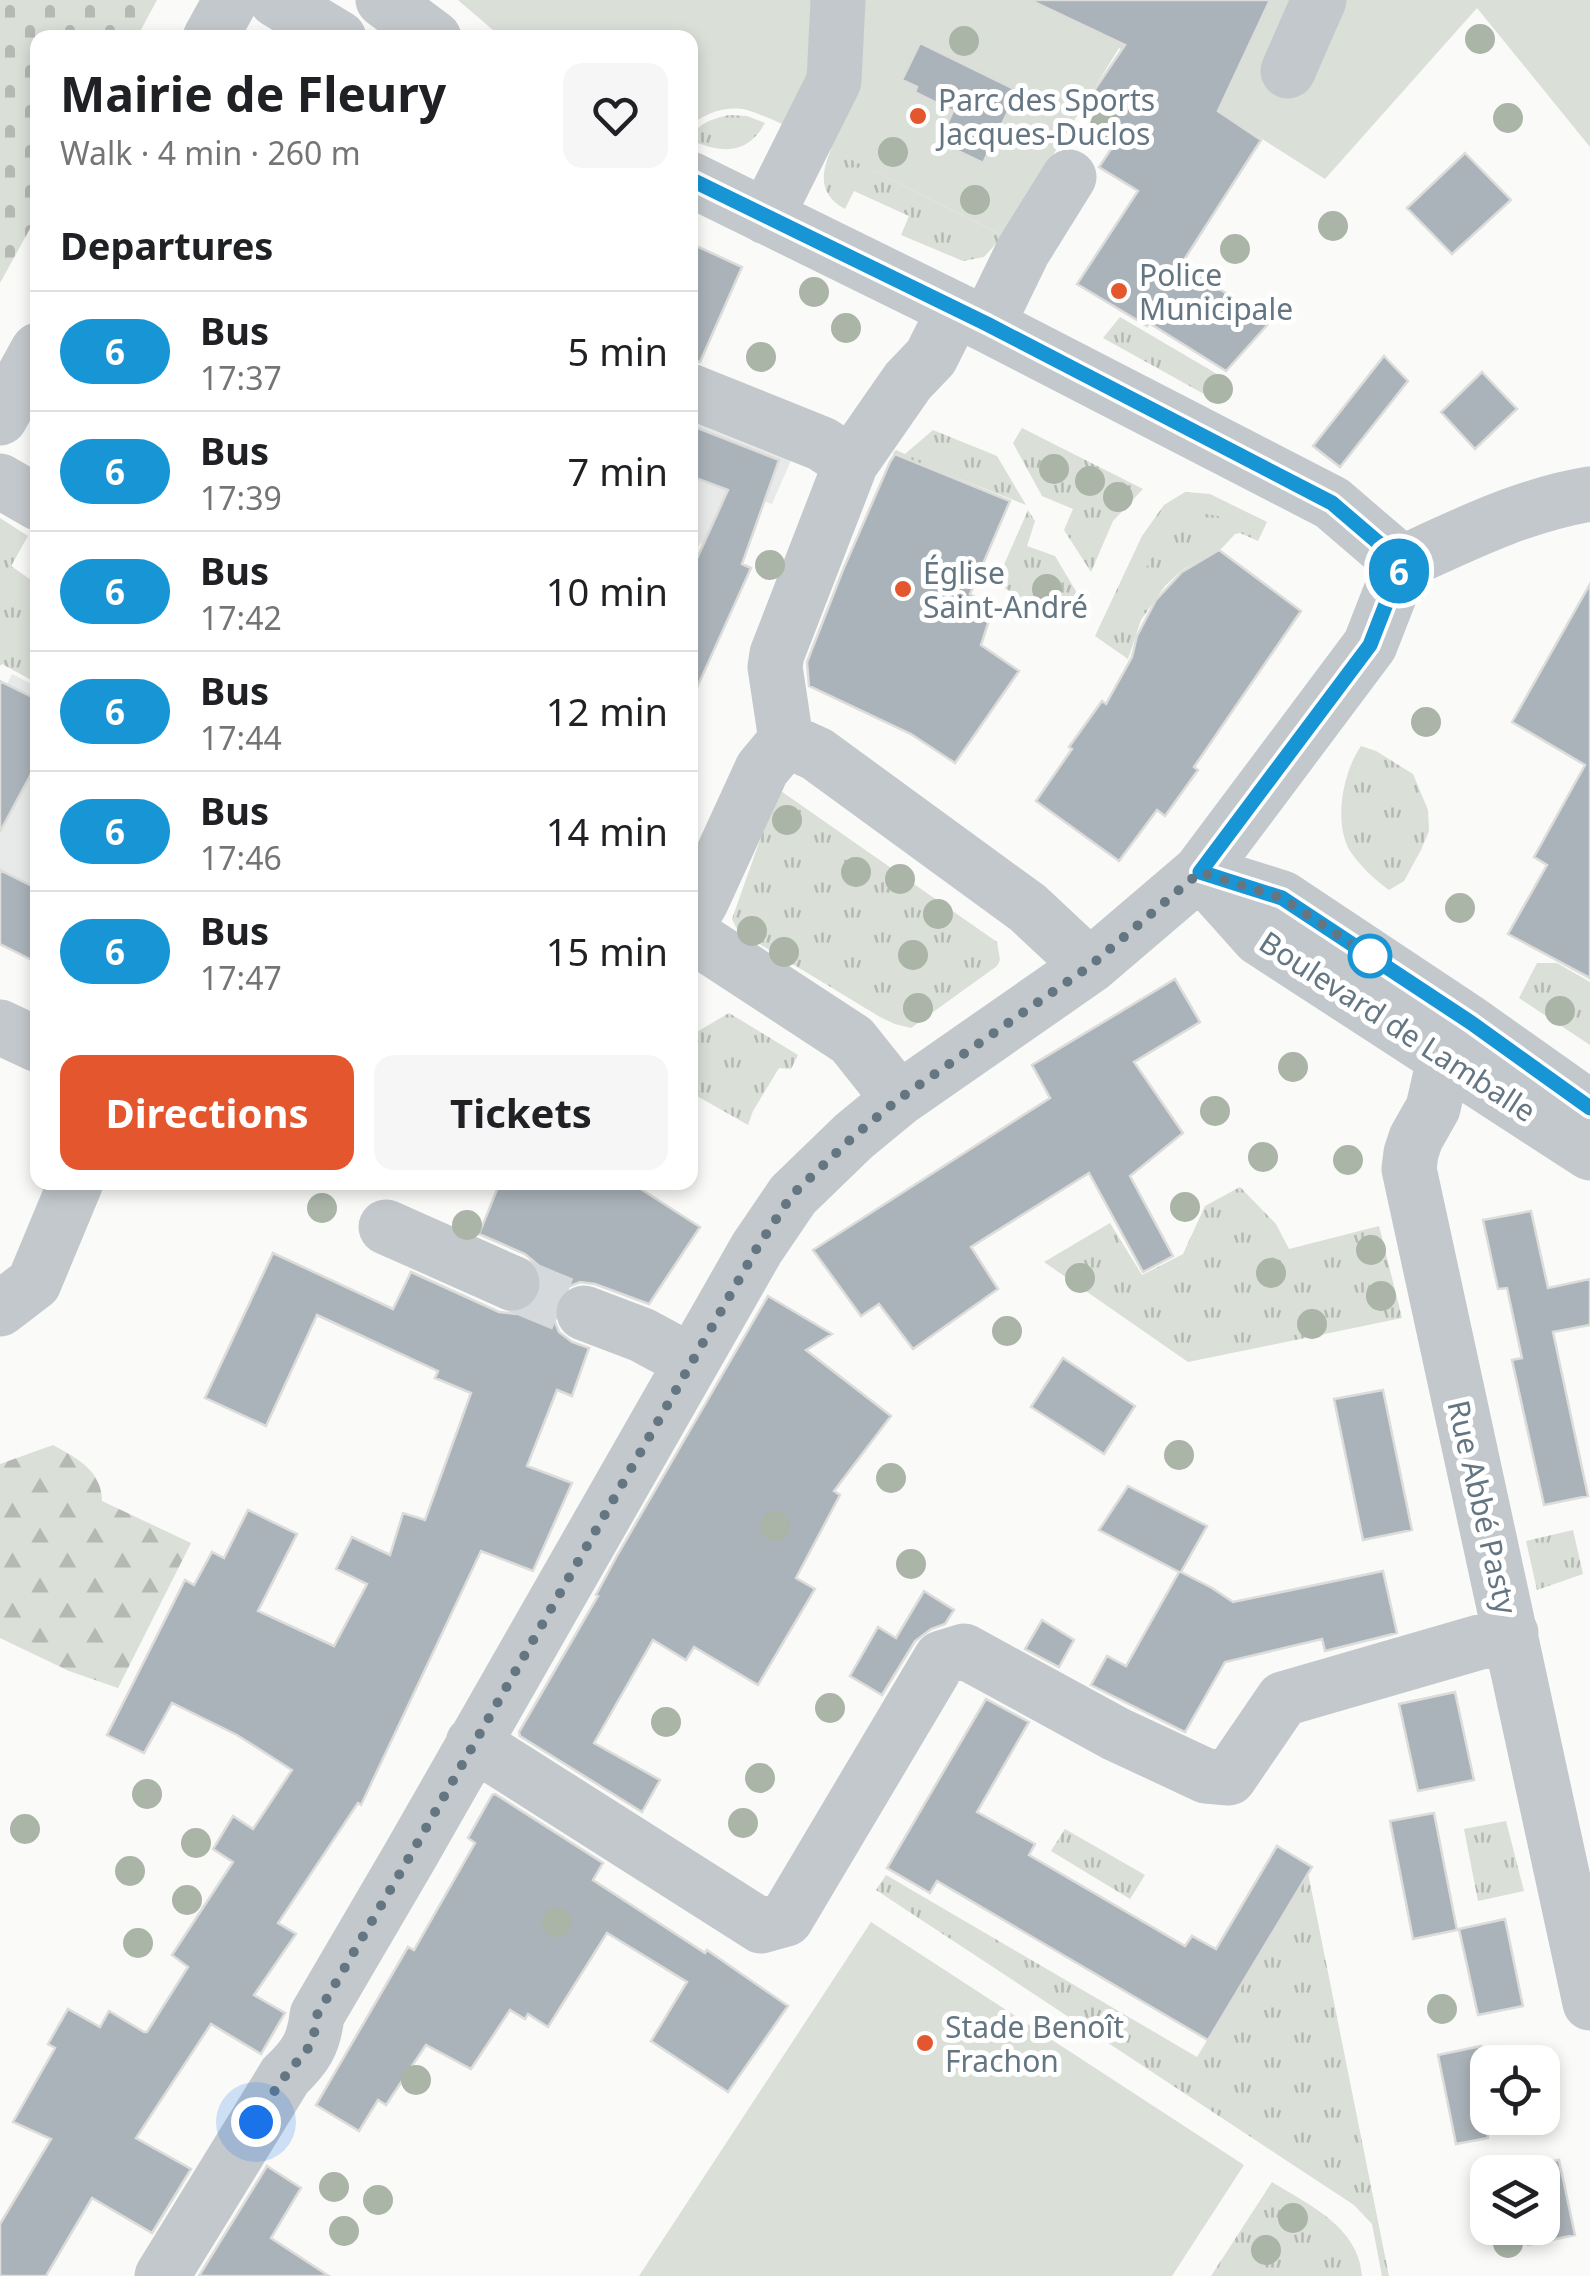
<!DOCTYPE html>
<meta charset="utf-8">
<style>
body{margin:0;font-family:"Noto Sans",sans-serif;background:#f6f6f6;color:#202124;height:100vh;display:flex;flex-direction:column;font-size:38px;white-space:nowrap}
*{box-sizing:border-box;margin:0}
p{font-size:32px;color:#757577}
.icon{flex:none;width:55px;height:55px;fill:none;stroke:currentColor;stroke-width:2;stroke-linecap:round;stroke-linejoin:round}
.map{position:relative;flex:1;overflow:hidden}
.sheet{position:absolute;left:30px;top:30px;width:668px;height:1160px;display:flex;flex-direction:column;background:#fff;border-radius:20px;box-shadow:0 5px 15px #0003}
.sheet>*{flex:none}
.badge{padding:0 20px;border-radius:32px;font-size:35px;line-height:65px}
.fabs{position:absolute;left:1470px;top:2045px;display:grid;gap:20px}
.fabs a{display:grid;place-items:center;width:90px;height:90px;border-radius:20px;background:#fff;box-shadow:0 5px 15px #0003;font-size:50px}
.you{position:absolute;width:50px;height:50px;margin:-25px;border:8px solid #fff;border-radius:50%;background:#1a73e8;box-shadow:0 0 0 15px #1a73e833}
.map>.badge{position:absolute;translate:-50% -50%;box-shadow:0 0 0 5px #fff}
h2{padding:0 30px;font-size:38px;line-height:90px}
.round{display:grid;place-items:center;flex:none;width:105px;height:105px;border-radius:20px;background:#f6f6f6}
.head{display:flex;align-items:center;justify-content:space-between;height:170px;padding:0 30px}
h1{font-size:48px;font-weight:700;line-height:75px}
.action{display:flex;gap:20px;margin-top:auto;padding:20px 30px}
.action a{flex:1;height:115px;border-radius:20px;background:#e4572e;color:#fff;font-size:40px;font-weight:700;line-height:115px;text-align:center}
.action a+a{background:#f6f6f6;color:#202124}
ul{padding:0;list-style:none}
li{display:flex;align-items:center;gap:30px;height:120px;padding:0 30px;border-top:2px solid #e0e0e0}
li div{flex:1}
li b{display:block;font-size:38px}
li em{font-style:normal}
li .badge{min-width:110px;font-weight:700;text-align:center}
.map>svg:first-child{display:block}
.built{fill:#e8e9e9}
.grass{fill:url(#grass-tufts)}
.forest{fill:url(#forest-firs)}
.cemetery{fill:url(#cemetery-stones)}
.garden{fill:#dadfd7}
.building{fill:#aab3b9;stroke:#dcdcda;stroke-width:2.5}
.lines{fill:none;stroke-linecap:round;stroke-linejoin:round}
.minor-tunnel{stroke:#d5d9db;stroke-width:55;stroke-dasharray:55 28;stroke-linecap:butt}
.minor{stroke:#c3c8cc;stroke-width:55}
.tree{fill:#aab4a7}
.line-casing{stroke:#fff;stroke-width:22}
.line{stroke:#1895d5;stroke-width:15}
.walk{stroke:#657683;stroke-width:10;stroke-dasharray:0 18}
.poi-dot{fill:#e4572e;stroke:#fff;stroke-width:4}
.stop-dot{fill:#fff;stroke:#1895d5;stroke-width:5}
.labels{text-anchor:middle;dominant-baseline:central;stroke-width:10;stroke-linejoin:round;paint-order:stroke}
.poi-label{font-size:30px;fill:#657683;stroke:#fff;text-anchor:start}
.street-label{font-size:30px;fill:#657683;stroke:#fff}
</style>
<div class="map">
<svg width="1590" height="2276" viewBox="0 0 1590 2276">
<defs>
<pattern id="grass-tufts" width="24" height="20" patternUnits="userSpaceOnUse" patternTransform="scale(2.5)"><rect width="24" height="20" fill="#dadfd7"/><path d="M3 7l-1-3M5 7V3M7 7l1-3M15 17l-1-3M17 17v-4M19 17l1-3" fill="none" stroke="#b4b9b4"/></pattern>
<pattern id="forest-firs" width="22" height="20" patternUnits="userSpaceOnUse" patternTransform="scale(2.5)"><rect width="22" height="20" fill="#dadfd7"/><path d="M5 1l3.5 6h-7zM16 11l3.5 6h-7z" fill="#b4b9b4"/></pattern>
<pattern id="cemetery-stones" width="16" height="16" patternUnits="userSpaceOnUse" patternTransform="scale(2.5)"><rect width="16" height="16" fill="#dadfd7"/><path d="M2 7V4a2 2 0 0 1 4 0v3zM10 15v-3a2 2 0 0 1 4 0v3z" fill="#b4b9b4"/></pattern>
</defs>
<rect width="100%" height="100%" fill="#fafaf8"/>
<path class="built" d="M690 403 796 449 772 504 740 494 713 547 700 543 690 565Z
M12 674 37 687V959L0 933V698Z"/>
<path class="grass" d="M729 115 747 116 765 123C747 156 721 153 690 140 697 123 712 119 729 115Z
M831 149 1003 236 984 257 963 261 901 235 909 216 854 191 845 209C818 194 821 174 831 149Z
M1120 317 1229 381 1231 390C1226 398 1222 399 1213 399L1103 338Z
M1022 428 1143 489 1113 521 1091 572 1064 530 1073 509 1042 496 1013 443Z
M933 430 997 456 1026 505 893 453 896 450 905 454Z
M1185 492 1210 494 1267 522 1258 541 1240 533 1235 534 1222 548 1182 570 1165 586 1141 620 1128 659 1095 636 1142 536 1164 505Z
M1028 510 1035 521 1027 546 1055 556 1080 598 1065 623 996 583Z
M0 518 28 536 11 566 37 584V683L2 664 0 666Z
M1361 746 1376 751 1413 774 1428 810 1429 831 1421 850 1404 881 1389 890C1375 880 1360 866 1350 851 1333 822 1343 772 1361 746Z
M778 789 997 942 1000 960 997 966 911 1028 895 1024 880 1017 738 931 732 919Z
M1537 963H1557L1590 982V1045L1519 998Z
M729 1013 798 1055 791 1069 779 1068 753 1111 748 1125 690 1092V1063L697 1050 690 1045V1036Z
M1240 1187 1276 1224 1289 1249 1379 1226 1402 1318 1188 1362 1044 1262 1110 1223 1142 1275 1183 1254 1205 1206Z
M1573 1530 1583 1574 1537 1590 1526 1541Z
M1506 1821 1524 1891 1478 1901 1464 1829Z
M1065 1829 1145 1875 1130 1899 1051 1851Z
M1308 1873 1389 2276H1382L1372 2224 1354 2205 876 1890 886 1875 1197 2057Z
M1272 2182C1309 2205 1359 2227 1362 2276H1211Z"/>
<path class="forest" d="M53 1445C77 1458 102 1471 102 1501L191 1543 118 1688 69 1671 0 1638V1464Z"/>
<path class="cemetery" d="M0 0H157L137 37 38 38 37 216 0 283Z"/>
<path class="garden" d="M458 0H1590V147L1477 8 1325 179 1119 48 1003 236C948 208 893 180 838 153 811 139 776 119 747 110 728 105 704 113 690 126V38L501 37Z
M1186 494 1210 496 1265 521 1260 535C1240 525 1216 510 1193 515 1160 521 1124 616 1110 646L1097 636 1143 536 1165 506Z
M871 1922 1244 2165 1172 2276H639Z"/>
<path class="building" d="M1030 0H1270L1218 111 1261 140 1182 263 1269 323 1226 371 1149 323 1147 326 1077 284 1138 191 1099 167 1125 128 1087 101 1125 45Z
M920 43 1018 91 983 163 939 142 953 111 915 92 917 87 902 80Z
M1465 153 1511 200 1452 254 1407 208Z
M690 243 742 267 700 362 690 360Z
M1384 356 1408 381 1340 467 1313 446Z
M1482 372 1517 409 1475 449 1441 412Z
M690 425 779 460 742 564 751 568 690 703V574L728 490 690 476Z
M895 454 1010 501 970 594 993 608 981 645 1019 671 955 763 911 734 809 686 807 662 843 570 890 462Z
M1219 550 1301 611 1194 767 1198 770 1165 816 1157 810 1119 861 1036 801 1072 749 1069 747 1102 701 1106 704 1132 657 1137 636 1156 600 1182 572Z
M1590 584V978L1508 934 1547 865 1534 857 1585 765 1512 722Z
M0 681 38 700V761L0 832Z
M0 870 38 889V963L0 944Z
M1175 979 1200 1022 1134 1062 1183 1133 1130 1176 1173 1256 1143 1272 1089 1173 971 1247 998 1289 913 1349 879 1304 861 1316 813 1250 1050 1098 1032 1065Z
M500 1182H630L700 1227 649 1304 595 1284 580 1282 565 1288 555 1301 553 1317 559 1332 572 1342 589 1348 572 1396 557 1390 527 1466 572 1483 533 1571 481 1551 361 1805 358 1803 278 1923 296 1934 254 1995 285 2013 261 2054 211 2024 136 2138 191 2169 152 2233 92 2198 46 2276H0V2224L51 2139 13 2122 55 2048 48 2044 68 2009 100 2027 109 2011 144 2032H147L188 1967 172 1955 233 1862 213 1849 233 1816 253 1829 292 1770 237 1735 172 1703 144 1753 107 1735 185 1580 194 1585 212 1552 224 1558 248 1510 297 1534 258 1611 334 1646 367 1584 336 1569 352 1537 390 1555 403 1513 425 1520 471 1393 435 1378 438 1371 317 1315 266 1426 205 1398 273 1253 393 1309 411 1272 499 1312 516 1314 531 1308 540 1297 543 1281 538 1265 525 1254 479 1234Z
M1531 1211 1548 1288 1590 1279V1325L1553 1332 1588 1496 1544 1505 1512 1360 1522 1358 1507 1288 1498 1289 1483 1220Z
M768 1296 832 1334 806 1350 891 1416 834 1491 840 1495 796 1578 815 1589 758 1685 694 1647 686 1660 653 1640 594 1743 660 1780 642 1812 520 1736 519 1732 598 1596 596 1595 618 1554Z
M1063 1358 1135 1406 1104 1454 1031 1407Z
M1383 1390 1412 1530 1363 1540 1334 1399Z
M1128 1486 1207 1526 1181 1572 1212 1588 1233 1602 1383 1571 1397 1633 1325 1651 1322 1639 1225 1662 1185 1732 1091 1685 1107 1656 1126 1666 1179 1572 1099 1530Z
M924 1591 954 1610 945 1624 931 1629 915 1641 882 1695 850 1676 878 1627 896 1638Z
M1042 1620 1074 1640 1059 1667 1025 1649Z
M1455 1692 1474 1780 1418 1791 1399 1704Z
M986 1699 1029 1722 977 1812 1035 1844 1029 1855 1185 1946 1192 1936 1216 1949 1277 1846 1312 1867 1208 2040 937 1881 930 1893 887 1868Z
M495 1794 603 1863 593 1880 705 1953 707 1950 788 2006 728 2092 651 2041 687 1982 607 1933 548 2027 528 2014 525 2019 510 2010 471 2069 426 2045 386 2105 378 2100 359 2131 316 2105 408 1947 414 1950 475 1843 468 1838 492 1795Z
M1434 1813 1457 1930 1413 1939 1390 1821Z
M1505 1919 1523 2006 1478 2015 1459 1929Z
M1481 2046 1488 2076V2138L1456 2144 1438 2055Z
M1559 2160 1575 2235 1528 2245 1525 2228H1542V2172H1513L1512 2168Z
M267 2166 301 2188 271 2238 329 2276H199Z"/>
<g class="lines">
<path class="minor-tunnel" d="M512 1283 584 1313"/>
<path class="minor" d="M276 0 339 38
M383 0 434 38
M210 38 231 0
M1288 71 1319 0
M690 179 987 325 1332 503 1402 563
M766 217 834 81 838 0
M987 325 1023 251 1069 177
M690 391 822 444 851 463
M0 418 38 350
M0 481 38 503
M1402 563C1463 535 1523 505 1590 494
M786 740 817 754 1028 908 1090 966
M1200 872 1259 938 1590 1153
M1203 873 1282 898 1470 1023 1590 1108
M690 921 702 900 762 769 786 740 775 667 777 654 851 463 908 381 931 357 955 309
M690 934 852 1040 899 1099
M1470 1023 1444 1060 1433 1108 1416 1138 1411 1153 1409 1169 1590 2003
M0 1027 38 1045
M386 1227 512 1283
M0 1309 34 1283 76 1182
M584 1313 642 1335 692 1362
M473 1743 761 1926 786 1919 941 1658 964 1651 1116 1734 1206 1776 1229 1778 1283 1699 1511 1633
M162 2276 285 2076C306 2056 314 2043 317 2015L410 1856 757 1248 793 1195 854 1136 899 1099 1090 966 1200 872 1370 645 1402 563"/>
</g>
<g class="tree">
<circle cx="1480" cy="39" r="15"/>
<circle cx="964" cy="41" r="15"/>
<circle cx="1508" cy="118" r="15"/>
<circle cx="1105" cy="125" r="15"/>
<circle cx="893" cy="152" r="15"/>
<circle cx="975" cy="200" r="15"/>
<circle cx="1333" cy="226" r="15"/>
<circle cx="1235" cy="249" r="15"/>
<circle cx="814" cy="292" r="15"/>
<circle cx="846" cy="328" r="15"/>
<circle cx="761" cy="357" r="15"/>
<circle cx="1218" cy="389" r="15"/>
<circle cx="1054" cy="469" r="15"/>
<circle cx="1090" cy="481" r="15"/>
<circle cx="1118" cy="497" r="15"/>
<circle cx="770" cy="565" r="15"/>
<circle cx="1047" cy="589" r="15"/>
<circle cx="1426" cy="722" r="15"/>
<circle cx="787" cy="820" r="15"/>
<circle cx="856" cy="872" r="15"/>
<circle cx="900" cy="879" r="15"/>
<circle cx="1460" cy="908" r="15"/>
<circle cx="938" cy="914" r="15"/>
<circle cx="752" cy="931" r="15"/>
<circle cx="784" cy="952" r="15"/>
<circle cx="913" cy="955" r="15"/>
<circle cx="918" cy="1008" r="15"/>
<circle cx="1560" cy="1011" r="15"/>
<circle cx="1293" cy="1067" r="15"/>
<circle cx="1215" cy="1111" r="15"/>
<circle cx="1263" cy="1157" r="15"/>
<circle cx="1348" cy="1160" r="15"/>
<circle cx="1185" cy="1207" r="15"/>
<circle cx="322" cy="1208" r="15"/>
<circle cx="467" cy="1225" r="15"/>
<circle cx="1371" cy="1250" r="15"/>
<circle cx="1271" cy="1273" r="15"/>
<circle cx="1080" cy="1278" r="15"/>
<circle cx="1381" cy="1296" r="15"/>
<circle cx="1312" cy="1324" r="15"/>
<circle cx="1007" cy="1331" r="15"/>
<circle cx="1179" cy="1455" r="15"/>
<circle cx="891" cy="1478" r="15"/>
<circle cx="775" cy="1526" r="15"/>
<circle cx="911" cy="1564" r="15"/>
<circle cx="830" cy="1708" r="15"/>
<circle cx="666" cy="1722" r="15"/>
<circle cx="760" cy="1778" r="15"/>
<circle cx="147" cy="1794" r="15"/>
<circle cx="743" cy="1823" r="15"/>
<circle cx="25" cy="1829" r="15"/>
<circle cx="196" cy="1843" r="15"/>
<circle cx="130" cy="1871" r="15"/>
<circle cx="187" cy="1900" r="15"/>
<circle cx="557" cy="1922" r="15"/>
<circle cx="138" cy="1943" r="15"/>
<circle cx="1442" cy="2009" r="15"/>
<circle cx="416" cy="2080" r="15"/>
<circle cx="334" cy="2187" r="15"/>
<circle cx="378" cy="2200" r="15"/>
<circle cx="1293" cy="2218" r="15"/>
<circle cx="344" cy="2231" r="15"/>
<circle cx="1508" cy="2243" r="15"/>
<circle cx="1266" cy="2250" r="15"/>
</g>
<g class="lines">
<defs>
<path id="line" d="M690 179 987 324 1332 503 1402 563 1370 645 1200 872 1282 898 1470 1022 1590 1108"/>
</defs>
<use href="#line" class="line-casing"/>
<use href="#line" class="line"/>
<path class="walk" d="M256 2122C265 2107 273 2092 283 2079 303 2051 313 2054 317 2015L410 1856 757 1248 792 1195 854 1136 899 1099 1090 966 1200 872 1282 898 1376 960 1370 956"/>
</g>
<g class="poi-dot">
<circle cx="918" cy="116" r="10"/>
<circle cx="1119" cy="291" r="10"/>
<circle cx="903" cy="589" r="10"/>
<circle cx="925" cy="2043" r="10"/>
</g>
<circle class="stop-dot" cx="1370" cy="956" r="20"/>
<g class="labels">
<g class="poi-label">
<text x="938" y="99">Parc des Sports<tspan x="938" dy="34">Jacques-Duclos</tspan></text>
<text x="1139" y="274">Police<tspan x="1139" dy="34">Municipale</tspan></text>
<text x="923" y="572">Église<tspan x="923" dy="34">Saint-André</tspan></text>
<text x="945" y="2026">Stade Benoît<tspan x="945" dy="34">Frachon</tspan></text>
</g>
<g class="street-label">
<text transform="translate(1398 1026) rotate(33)">Boulevard de Lamballe</text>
<text transform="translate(1483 1507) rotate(77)">Rue Abbé Pasty</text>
</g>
</g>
</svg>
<div class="fabs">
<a><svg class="icon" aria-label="locate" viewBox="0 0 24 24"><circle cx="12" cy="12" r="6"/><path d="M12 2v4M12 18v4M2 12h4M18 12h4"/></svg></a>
<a><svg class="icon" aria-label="layers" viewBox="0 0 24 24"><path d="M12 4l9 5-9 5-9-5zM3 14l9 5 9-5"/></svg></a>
</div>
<div class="you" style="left:256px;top:2122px"></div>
<b class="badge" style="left:1399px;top:571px;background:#1895d5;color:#fff">6</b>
<section class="sheet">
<div class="head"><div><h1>Mairie de Fleury</h1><p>Walk · 4 min · 260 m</p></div><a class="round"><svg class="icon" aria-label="heart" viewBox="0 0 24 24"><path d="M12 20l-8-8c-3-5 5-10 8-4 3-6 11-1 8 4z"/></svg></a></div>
<h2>Departures</h2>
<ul>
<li><span class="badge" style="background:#1895d5;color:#fff">6</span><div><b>Bus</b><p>17:37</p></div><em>5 min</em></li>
<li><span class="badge" style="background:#1895d5;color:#fff">6</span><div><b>Bus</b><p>17:39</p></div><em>7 min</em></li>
<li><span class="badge" style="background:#1895d5;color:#fff">6</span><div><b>Bus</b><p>17:42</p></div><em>10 min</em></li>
<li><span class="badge" style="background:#1895d5;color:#fff">6</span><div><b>Bus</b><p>17:44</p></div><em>12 min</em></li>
<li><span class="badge" style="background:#1895d5;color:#fff">6</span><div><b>Bus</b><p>17:46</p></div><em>14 min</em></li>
<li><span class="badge" style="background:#1895d5;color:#fff">6</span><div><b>Bus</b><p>17:47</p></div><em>15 min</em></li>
</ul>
<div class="action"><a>Directions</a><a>Tickets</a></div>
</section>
</div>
